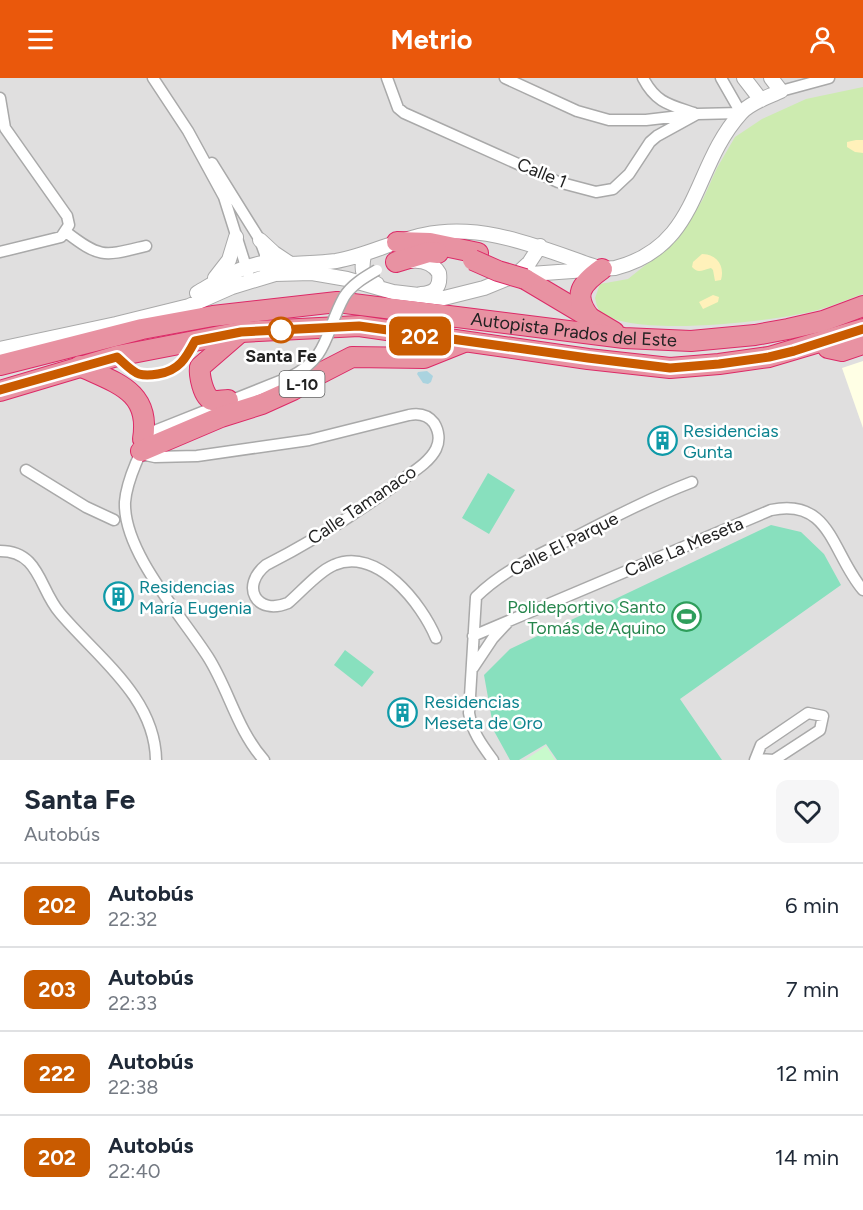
<!DOCTYPE html>
<html lang="es">
<meta charset="utf-8">
<style>
body{margin:0;font-family:Figtree,sans-serif;background:#f6f6f7;color:#1f2937;height:100vh;display:flex;flex-direction:column;font-size:22px;white-space:nowrap}
*{box-sizing:border-box;margin:0}
p{font-size:20px;color:#747a83}
.icon{flex:none;width:33px;height:33px;fill:none;stroke:currentColor;stroke-width:2;stroke-linecap:round;stroke-linejoin:round}
.map{position:relative;height:682px;overflow:hidden}
.panel{display:flex;flex-direction:column;background:#fff;flex:1}
.panel>*{flex:none}
.badge{padding:0 12px;border-radius:9px;font-size:21px;line-height:39px}
.map>.badge{position:absolute;translate:-50% -50%;box-shadow:0 0 0 3px #fff}
.round{display:grid;place-items:center;flex:none;width:63px;height:63px;border-radius:12px;background:#f6f6f7}
.headline{display:flex;align-items:center;justify-content:space-between;height:102px;padding:0 24px}
h1{font-size:28px;font-weight:700;line-height:45px}
ul{padding:0;list-style:none}
li{display:flex;align-items:center;gap:18px;height:84px;padding:0 24px;border-top:2px solid #e0e1e3}
li div{flex:1}
li b{display:block;font-size:22px}
li em{font-style:normal}
li .badge{min-width:66px;font-weight:700;text-align:center}
header{display:flex;justify-content:space-between;align-items:center;height:78px;padding:0 24px;background:#ea580c;color:#fff;font-size:27px;font-weight:700}
.map>svg:first-child{display:block}
.residential{fill:#e0dfdf}
.education{fill:#ffffe5}
.grass{fill:#cdebb0}
.sand{fill:#fff1ba}
.park{fill:#c8facc}
.pitch{fill:#88e0be}
.water{fill:#aad3df}
.lines{fill:none;stroke-linecap:round;stroke-linejoin:round}
.minor-casing{stroke:#a9a9a9;stroke-width:13}
.tertiary-casing{stroke:#a9a9a9;stroke-width:16}
.motorway-casing{stroke:#dc2a67;stroke-width:22}
.minor{stroke:#fff;stroke-width:10}
.tertiary{stroke:#fff;stroke-width:14}
.motorway{stroke:#e892a2;stroke-width:20}
.minor-bridge-casing{stroke:#a9a9a9;stroke-width:13;stroke-linecap:butt}
.motorway-bridge-casing{stroke:#dc2a67;stroke-width:22;stroke-linecap:butt}
.minor-bridge{stroke:#fff;stroke-width:10}
.motorway-bridge{stroke:#e892a2;stroke-width:20}
.line-casing{stroke:#fff;stroke-width:14}
.line{stroke:#c95b00;stroke-width:9}
.stop-dot{fill:#fff;stroke:#c95b00;stroke-width:3}
.labels{text-anchor:middle;dominant-baseline:central;stroke-width:5;stroke-linejoin:round;paint-order:stroke}
.shield{fill:#fff;stroke:#646464;stroke-width:1.5}
.shield-label{font-size:16px;font-weight:bold;fill:#222}
.street-label{font-size:18px;fill:#222;stroke:#fff}
.stop-label{font-size:18px;font-weight:bold;fill:#222;stroke:#fff}
.culture-label{font-size:18px;fill:#0d838f;stroke:#fff;text-anchor:start}
.leisure-label{font-size:18px;fill:#27864d;stroke:#fff;text-anchor:end}
</style>
<header><svg class="icon" aria-label="menu" viewBox="0 0 24 24"><path d="M4 6h16M4 12h16M4 18h16"/></svg>Metrio<svg class="icon" aria-label="person" viewBox="0 0 24 24"><circle cx="12" cy="8" r="4"/><path d="M4 21q1-7 8-7t8 7"/></svg></header>
<div class="map">
<svg width="863" height="682" viewBox="0 0 863 682">
<rect width="100%" height="100%" fill="#f2efe9"/>
<path class="residential" d="M0 0H863V682H0Z"/>
<path class="education" d="M863 283V350L842 290Z"/>
<path class="grass" d="M863 9V216C846 222 828 230 810 234 771 243 629 261 600 233 597 230 596 224 595 220L600 206 628 201 678 161 703 121 717 90 735 59 762 41 806 21Z"/>
<path class="sand" d="M856 62H863V75L855 74 847 69V64Z
M702 176C717 176 725 188 721 202L715 203 713 192 711 190C702 192 698 196 692 189L693 184Z
M713 217 719 219 718 224 703 231 699 224Z"/>
<path class="park" d="M546 668 555 682H525Z"/>
<path class="pitch" d="M488 395 515 412 489 456 462 440Z
M771 447 801 454 824 476 841 507 680 621 722 682H557L546 666 519 682H510L494 653 484 597 510 571Z
M345 572 374 594 362 609 334 587Z"/>
<path class="water" d="M427 293 433 298 431 304 428 306 423 305 417 296 418 294Z"/>
<g class="lines">
<defs>
<path id="minor" d="M153 0 188 53 224 119 248 195
M387 0 398 30 404 35 558 104 596 114 613 111 629 96 650 64 657 58 697 36
M505 0 577 33 609 42H646L697 36 741 35 721 0
M643 0C656 25 670 27 694 35
M781 13 829 0
M0 20 5 50 67 138 69 147 61 159 0 174
M212 85 260 162 265 176V192
M66 154C101 181 104 178 146 168
M141 376 155 379 197 378 309 362 409 337C419 335 428 337 434 345 439 353 440 363 436 371 430 383 416 392 406 399 362 432 315 462 266 487 240 508 256 538 288 525 301 514 319 493 334 487 377 468 422 526 436 560
M26 392 86 429 114 442
M0 473C40 473 39 511 60 535 97 579 155 619 156 682
M473 558 771 432C831 419 832 476 863 512
M473 590 493 560 507 545
M264 682C237 652 229 612 208 579 182 538 123 474 125 424 126 411 131 397 136 385 142 373 141 362 152 354L290 299
M493 682C482 667 472 654 469 635L476 519C505 490 543 475 579 457 616 438 653 419 692 404
M755 682 761 667 808 635 823 638 820 652 774 682 757 681"/>
<path id="tertiary" d="M744 0 761 22
M260 162 274 175 289 185
M364 177C361 192 361 199 377 206
M411 183C422 182 433 185 439 195 441 210 434 215 421 216
M516 197 529 185 540 168
M215 200 229 182 236 159
M197 215C218 203 238 189 263 185 272 184 281 186 290 186 305 185 321 185 336 183 366 178 393 163 423 157 484 144 539 170 596 189
M0 271 116 246 189 228 232 209 275 196 312 195 347 201 393 214 444 220 484 210 516 197 615 190C701 168 691 90 741 35 751 24 768 19 781 13L771 0"/>
<g id="motorway">
<path d="M397 164 430 165 478 175"/>
<path d="M396 184 429 174 438 175"/>
<path d="M525 201 614 254"/>
<path d="M590 240C572 217 581 206 602 191"/>
<path d="M828 270 842 273 863 266"/>
<path id="s1" d="M0 287 142 251 213 238 337 224 624 260 691 263 755 257 788 251 823 243 863 228"/>
<path d="M80 288C116 305 151 313 143 361"/>
<path d="M0 313 117 278 241 254 359 248 588 281 670 290 719 286 769 279 863 251"/>
<path d="M228 322C223 322 216 324 212 322 203 319 199 297 200 289L237 257"/>
<path d="M141 373 221 339 262 326 293 312 317 297 352 279 424 280 464 264"/>
</g>
</defs>
<use href="#minor" class="minor-casing"/>
<use href="#tertiary" class="tertiary-casing"/>
<use href="#motorway" class="motorway-casing"/>
<use href="#minor" class="minor"/>
<use href="#tertiary" class="tertiary"/>
<use href="#motorway" class="motorway"/>
<defs>
<path id="minor-bridge" d="M290 299C330 279 325 253 344 219 351 207 365 199 377 192"/>
<path id="motorway-bridge" d="M473 182 498 193 525 201"/>
</defs>
<use href="#minor-bridge" class="minor-bridge-casing"/>
<use href="#motorway-bridge" class="motorway-bridge-casing"/>
<use href="#minor-bridge" class="minor-bridge"/>
<use href="#motorway-bridge" class="motorway-bridge"/>
</g>
<g class="lines">
<defs>
<path id="line" d="M0 312 117 279C123 284 132 294 139 296 146 298 152 297 158 296 179 293 186 280 195 263L241 254 359 248 588 280 670 290 719 286 769 279 794 273 863 251"/>
</defs>
<use href="#line" class="line-casing"/>
<use href="#line" class="line"/>
</g>
<defs>
<symbol id="building-ring" viewBox="-11 -11 22 22"><circle r="9.5" fill="#fff" stroke="#0f9aa8" stroke-width="1.5"/><path d="M-4-6H4V6H1V3H-1V6H-4ZM-2.5-4.3h1.7v1.8h-1.7ZM.8-4.3h1.7v1.8H.8ZM-2.5-1h1.7V.8h-1.7ZM.8-1h1.7V.8H.8Z" fill="#0f9aa8"/></symbol>
<symbol id="stadium-ring" viewBox="-11 -11 22 22"><circle r="9.5" fill="#fff" stroke="#2e9e5b" stroke-width="1.5"/><path d="M0-5a6.5 5 0 1 0 0 10a6.5 5 0 1 0 0-10ZM-3.5-1.8h7v3.6h-7Z" fill="#2e9e5b"/></symbol>
</defs>
<g fill-rule="evenodd">
<use href="#building-ring" x="646" y="346" width="33" height="33"/>
<use href="#building-ring" x="102" y="502" width="33" height="33"/>
<use href="#stadium-ring" x="670" y="522" width="33" height="33"/>
<use href="#building-ring" x="386" y="618" width="33" height="33"/>
</g>
<circle class="stop-dot" cx="281" cy="252" r="12"/>
<g class="labels">
<rect class="shield" x="279.5" y="293" width="45" height="26" rx="4.5"/>
<g class="shield-label">
<text x="302" y="306">L-10</text>
</g>
<g class="street-label">
<text transform="translate(542 95) rotate(22)">Calle 1</text>
<text stroke="none"><textPath href="#s1" startOffset="582">Autopista Prados del Este</textPath></text>
<text transform="translate(362 427) rotate(-34)">Calle Tamanaco</text>
<text transform="translate(564 466) rotate(-27)">Calle El Parque</text>
<text transform="translate(684 469) rotate(-23)">Calle La Meseta</text>
</g>
<g class="stop-label">
<text x="281" y="278">Santa Fe</text>
</g>
<g class="culture-label">
<text x="683" y="353">Residencias<tspan x="683" dy="21">Gunta</tspan></text>
<text x="139" y="509">Residencias<tspan x="139" dy="21">María Eugenia</tspan></text>
<text x="424" y="624">Residencias<tspan x="424" dy="21">Meseta de Oro</tspan></text>
</g>
<g class="leisure-label">
<text x="666" y="529">Polideportivo Santo<tspan x="666" dy="21">Tomás de Aquino</tspan></text>
</g>
</g>
</svg>
<b class="badge" style="left:420px;top:258px;background:#c95b00;color:#fff">202</b>
</div>
<section class="panel">
<div class="headline"><div><h1>Santa Fe</h1><p>Autobús</p></div><a class="round"><svg class="icon" aria-label="heart" viewBox="0 0 24 24"><path d="M12 20l-8-8c-3-5 5-10 8-4 3-6 11-1 8 4z"/></svg></a></div>
<ul>
<li><span class="badge" style="background:#c95b00;color:#fff">202</span><div><b>Autobús</b><p>22:32</p></div><em>6 min</em></li>
<li><span class="badge" style="background:#c95b00;color:#fff">203</span><div><b>Autobús</b><p>22:33</p></div><em>7 min</em></li>
<li><span class="badge" style="background:#c95b00;color:#fff">222</span><div><b>Autobús</b><p>22:38</p></div><em>12 min</em></li>
<li><span class="badge" style="background:#c95b00;color:#fff">202</span><div><b>Autobús</b><p>22:40</p></div><em>14 min</em></li>
</ul>
</section>
